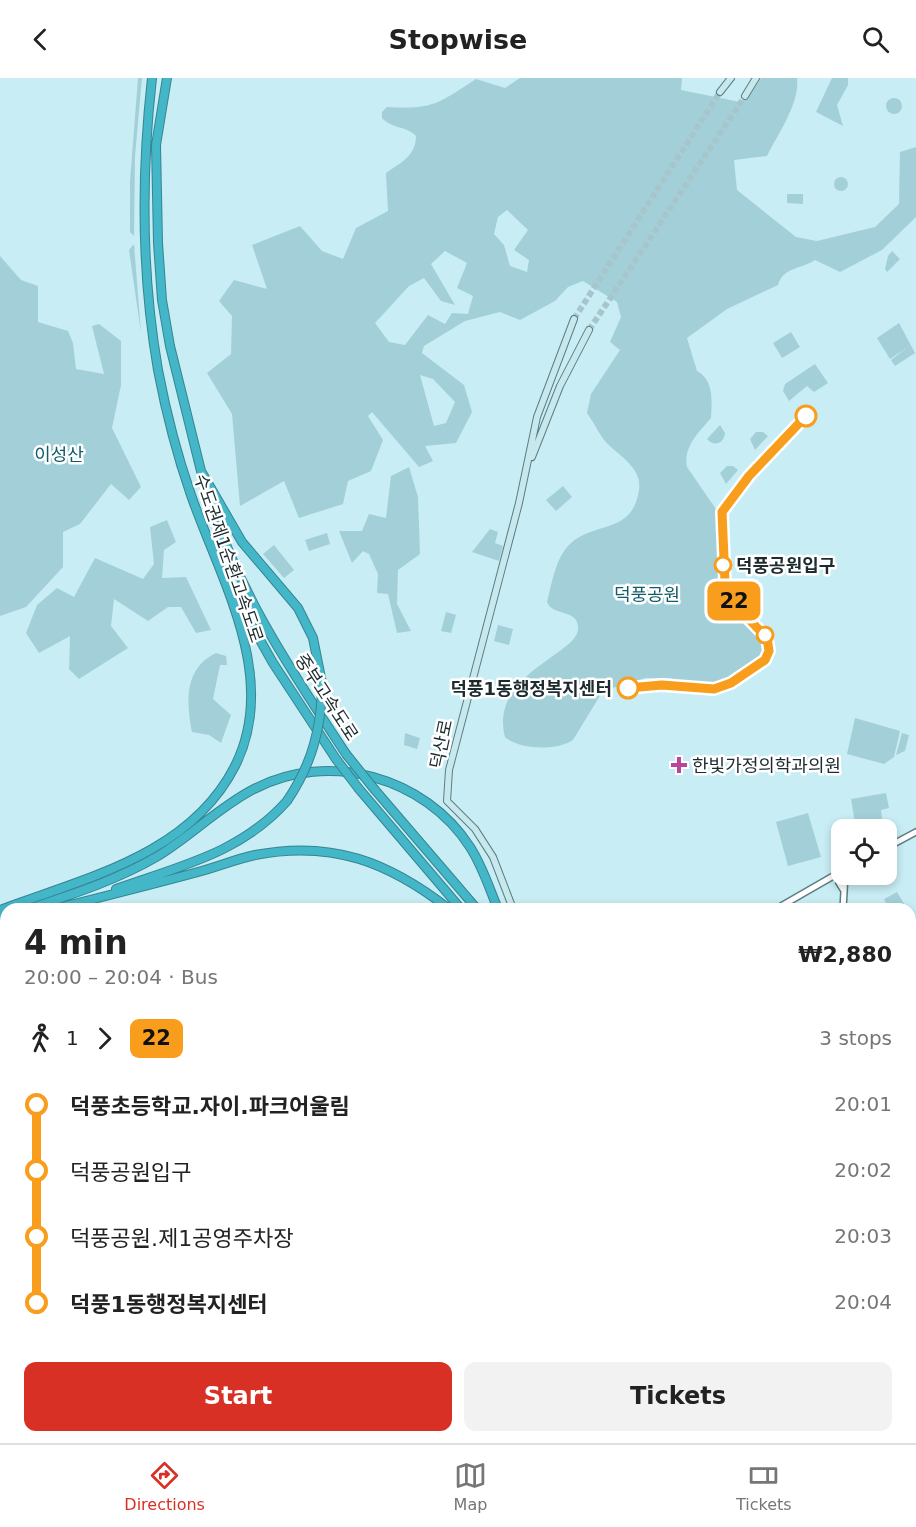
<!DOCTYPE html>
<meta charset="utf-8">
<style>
body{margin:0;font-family:"DejaVu Sans","Noto Sans KR",sans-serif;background:#f2f2f2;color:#222;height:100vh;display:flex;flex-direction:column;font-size:22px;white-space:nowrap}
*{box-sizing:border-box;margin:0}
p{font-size:20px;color:#767676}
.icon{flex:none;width:33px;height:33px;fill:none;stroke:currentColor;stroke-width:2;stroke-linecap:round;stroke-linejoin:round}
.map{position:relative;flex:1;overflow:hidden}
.side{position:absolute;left:0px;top:825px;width:916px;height:540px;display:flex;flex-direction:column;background:#fff;border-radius:18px 18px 0 0;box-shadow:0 3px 9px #0003}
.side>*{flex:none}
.badge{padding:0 12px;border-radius:9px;font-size:21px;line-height:39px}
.tools{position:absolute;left:831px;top:741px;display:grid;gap:12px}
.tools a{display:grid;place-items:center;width:66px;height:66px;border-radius:12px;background:#fff;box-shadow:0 3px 9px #0003;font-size:30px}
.map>.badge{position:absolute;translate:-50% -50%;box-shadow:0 0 0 3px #fff}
.legs{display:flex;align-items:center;gap:9px;height:66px;padding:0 24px;font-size:20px}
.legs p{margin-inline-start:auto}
.overview{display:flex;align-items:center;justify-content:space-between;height:102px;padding:0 24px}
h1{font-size:33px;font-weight:600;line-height:45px}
.button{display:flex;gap:12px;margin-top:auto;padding:12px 24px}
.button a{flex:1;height:69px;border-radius:12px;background:#d93025;color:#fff;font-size:24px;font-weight:600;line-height:69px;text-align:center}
.button a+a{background:#f2f2f2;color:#222}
ul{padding:0 24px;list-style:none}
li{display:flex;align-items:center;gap:21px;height:66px;font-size:22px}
li i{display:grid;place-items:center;width:9px;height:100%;margin:0 8px;background:currentColor}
li i::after{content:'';width:15px;height:15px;margin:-8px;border:4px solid;border-radius:50%;background:#fff}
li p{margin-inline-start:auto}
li:first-child i{background:linear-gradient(#0000 50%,currentColor 0)}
li:last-child i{background:linear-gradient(currentColor 50%,#0000 0)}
header{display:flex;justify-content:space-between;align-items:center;height:78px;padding:0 24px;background:#fff;font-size:27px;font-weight:600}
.tab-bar{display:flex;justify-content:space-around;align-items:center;height:84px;border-top:2px solid #e0e0e0;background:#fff;font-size:16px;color:#767676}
.tab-bar a{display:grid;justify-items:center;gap:3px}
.tab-bar .active{color:#d93025}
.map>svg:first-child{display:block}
.green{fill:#a3d0d8;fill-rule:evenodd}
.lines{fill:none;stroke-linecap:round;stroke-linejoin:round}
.secondary-tunnel{stroke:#a6c6cc;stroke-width:6;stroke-dasharray:6 3;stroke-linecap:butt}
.tertiary-casing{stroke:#5b7d83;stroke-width:8}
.secondary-casing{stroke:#5b7d83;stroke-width:8}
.motorway-casing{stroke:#368592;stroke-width:10}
.tertiary{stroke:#fff;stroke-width:5}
.secondary{stroke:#c7e9ee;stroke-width:6}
.motorway{stroke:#43b6c8;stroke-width:8}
.motorway-bridge-casing{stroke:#368592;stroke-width:10;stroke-linecap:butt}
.motorway-bridge{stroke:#43b6c8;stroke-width:8}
.line-1-casing{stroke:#fff;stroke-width:14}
.line-1{stroke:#f99d1c;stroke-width:9}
.stop-1-dot{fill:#fff;stroke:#f99d1c;stroke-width:3}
.poi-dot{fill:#bb459c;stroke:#fff;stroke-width:2}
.labels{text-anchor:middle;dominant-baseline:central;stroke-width:5;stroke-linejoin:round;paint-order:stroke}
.park-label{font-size:18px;fill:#115d68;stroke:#fff}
.street-label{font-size:18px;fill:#1d2b2e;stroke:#fff}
.stop-label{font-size:18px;font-weight:bold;fill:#1d2b2e;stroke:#fff;text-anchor:start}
.poi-label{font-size:18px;fill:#1d2b2e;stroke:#fff;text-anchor:start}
</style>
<header><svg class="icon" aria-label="back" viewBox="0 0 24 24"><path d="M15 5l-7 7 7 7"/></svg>Stopwise<svg class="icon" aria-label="search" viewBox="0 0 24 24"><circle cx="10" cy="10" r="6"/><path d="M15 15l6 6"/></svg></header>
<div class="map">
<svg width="916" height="1365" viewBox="0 0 916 1365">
<rect width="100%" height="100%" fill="#c8edf4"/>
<path class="green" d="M138 0H142L135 78 134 158 130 154V103Z
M520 0H682L681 12 740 24 749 19 761 0H797C800 25 778 56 767 78L734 82 737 112 796 159 817 163 875 149 899 126 900 74 916 69V139L882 172 840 194 815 182C802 191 783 189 778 207L727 231 687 260 697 293C714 302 712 323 711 340 699 354 683 369 687 389L718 434 722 505 736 534 765 564 766 574 762 581 754 586 714 607 686 604 669 600H646L609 611 601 616 573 662C557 673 519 672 505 659 489 597 575 577 578 552 580 530 552 539 547 524 552 505 556 478 571 465 595 444 630 455 638 417 640 410 640 402 636 395 629 381 614 374 604 362 598 354 593 343 587 335L591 316 620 272 610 264 621 239 617 224 583 203 568 209 555 223 520 242 500 234 465 243 424 268 422 275 464 307 472 334 456 365 425 368 433 383 419 389 372 334 368 338 383 362 371 393 348 403 343 426 299 440 284 403 240 428 232 336 207 295 231 276 232 238 219 223 234 202 267 211 252 167 300 148 322 173 343 181 356 150 388 133 386 95C400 85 416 78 416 58 407 48 392 51 382 40V34L387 29C433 32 439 25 476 1L505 10ZM507 132 528 152 514 172 529 182 527 194 510 188 504 167 494 156 498 139ZM445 173 467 185 457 210 473 218 468 236 452 235 445 246 428 237 405 267 389 264 375 245 409 208 424 200 441 223 455 227 431 186ZM420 297 433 301 455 324 446 345 434 348Z
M832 0H848V7L837 27 843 48 816 34Z
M886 28a8 8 0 1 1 16 0a8 8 0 1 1-16 0Z
M834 106a7 7 0 1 1 14 0a7 7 0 1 1-14 0Z
M787 116H803V126L787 125Z
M134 166 141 255 130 179 129 172Z
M892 173 900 181 887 194 885 191 888 178Z
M0 178 21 202 38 208V244L68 253 73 265 76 291 104 296 92 248 99 246 121 263V307L112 350 141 409 129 422 111 406 80 446 63 454V489L26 529 0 538Z
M899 245 915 275 895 288 891 282 908 269 890 281 877 260Z
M791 254 800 269 782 280 773 265Z
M815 286 828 305 814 314 807 308 789 323 783 313 785 306Z
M720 347 725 355C724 366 714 369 707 361Z
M756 354H763L768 358 755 372 750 361Z
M727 388H733L738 392 726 406 720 395Z
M409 389 418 419 420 476 398 492 397 526 411 553 397 555 388 516 377 515 378 496 369 476 363 473 352 485 339 453H362L369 436 386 440 391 398Z
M563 408 572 419 556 433 546 422Z
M167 442 176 464 164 472 162 500 186 499 211 552 196 555 181 529H168L148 543 114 521 111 548 128 570 79 601 69 591 70 558 39 575 26 555 37 527 57 510 74 519 95 480 143 501 154 486 150 449Z
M490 451 498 454 495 465 503 468 499 483 472 474Z
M327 455 330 466 309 473 305 462Z
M274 467 294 492 284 500 263 476Z
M446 534 456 537 451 555 441 553Z
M498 547 513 551 509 567 494 563Z
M216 575 226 578 227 587H220L213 621 231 637 221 665 209 657 192 654C186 624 184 590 216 575Z
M855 640 900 653 894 679 884 686 847 676Z
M405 655 420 660 417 671 404 667Z
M902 655 909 657 905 673 896 677Z
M886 715 889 730 881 732 883 751H856L851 721Z
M808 735 821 779 788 788 776 744Z
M897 814 906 829 889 831 884 821Z
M911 882 916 884V919L911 916Z
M6 1228V1272L0 1280V1238Z"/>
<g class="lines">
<path class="secondary-tunnel" d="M574 241 720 14
M589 252 745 18"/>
<defs>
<path id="tertiary" d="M886 770 916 754
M839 805 844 813
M776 831 842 793
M843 831 845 796
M910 875 916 878
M0 1138 6 1134
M0 1224 6 1213
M0 1342 6 1352
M11 1359 15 1365"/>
<path id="secondary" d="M720 14 731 0
M745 18 756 0
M532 379 560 308 589 252
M513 831 493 779 475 751 447 723 449 692 519 425 537 339 574 241"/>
<path id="motorway" d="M167 0 156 67 158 165 162 222 170 268 201 393 242 464 298 530 313 560 322 605
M205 406C233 506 289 590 346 676
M229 507 273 585 336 681
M359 711 461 831
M375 712 477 831
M116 811C180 788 241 775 287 723
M66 828C110 817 154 806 198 794 217 789 236 781 255 777 332 762 389 784 449 831
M28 831C73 816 117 802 158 778 191 758 219 729 254 711 329 672 425 699 470 769 483 789 489 810 498 831
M0 832C85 800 190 777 235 688 280 599 220 501 191 417 177 377 166 334 158 292 141 194 141 98 152 0
M0 840 6 838
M0 851 6 849
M910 1330 916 1336
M910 1348 916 1354"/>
</defs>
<use href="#tertiary" class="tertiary-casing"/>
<use href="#secondary" class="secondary-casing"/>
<use href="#motorway" class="motorway-casing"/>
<use href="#tertiary" class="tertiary"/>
<use href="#secondary" class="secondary"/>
<use href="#motorway" class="motorway"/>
<defs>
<path id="motorway-bridge" d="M346 676 375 712
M336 681 359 711
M287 723C312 686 322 649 322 605"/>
</defs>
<use href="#motorway-bridge" class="motorway-bridge-casing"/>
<use href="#motorway-bridge" class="motorway-bridge"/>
</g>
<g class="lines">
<defs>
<path id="line-1" d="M628 610 662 607 714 611 731 605 765 582 769 573 767 560 740 532 725 504 722 434 749 398 806 338"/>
</defs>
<use href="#line-1" class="line-1-casing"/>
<use href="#line-1" class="line-1"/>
</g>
<g class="stop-1-dot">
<circle cx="806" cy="338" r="10"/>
<circle cx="723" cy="487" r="8"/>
<circle cx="765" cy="557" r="8"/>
<circle cx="628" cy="610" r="10"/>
</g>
<path class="poi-dot" d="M676 678h6v6h6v6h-6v6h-6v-6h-6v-6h6z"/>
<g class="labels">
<g class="park-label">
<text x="59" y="376">이성산</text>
<text x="647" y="516">덕풍공원</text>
</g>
<g class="street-label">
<text transform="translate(229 480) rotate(71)">수도권제1순환고속도로</text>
<text transform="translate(327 619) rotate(57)">중부고속도로</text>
<text transform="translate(441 666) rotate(-78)">덕산로</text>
</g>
<g class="stop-label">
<text x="736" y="487">덕풍공원입구</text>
<text x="612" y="610" text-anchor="end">덕풍1동행정복지센터</text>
</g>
<g class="poi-label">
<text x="692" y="687">한빛가정의학과의원</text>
</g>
</g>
</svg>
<div class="tools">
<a><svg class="icon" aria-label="locate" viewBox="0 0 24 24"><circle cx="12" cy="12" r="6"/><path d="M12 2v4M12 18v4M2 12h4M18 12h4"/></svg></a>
</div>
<b class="badge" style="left:734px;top:523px;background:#f99d1c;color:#111">22</b>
<section class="side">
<div class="overview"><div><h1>4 min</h1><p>20:00 – 20:04 · Bus</p></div><b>₩2,880</b></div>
<div class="legs"><svg class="icon" aria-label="walk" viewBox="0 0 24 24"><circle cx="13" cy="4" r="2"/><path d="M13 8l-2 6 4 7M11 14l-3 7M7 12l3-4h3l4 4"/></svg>1<svg class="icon" aria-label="forward" viewBox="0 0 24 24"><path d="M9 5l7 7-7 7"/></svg><b class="badge" style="background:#f99d1c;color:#111">22</b><p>3 stops</p></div>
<ul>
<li><i style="color:#f99d1c"></i><b>덕풍초등학교.자이.파크어울림</b><p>20:01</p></li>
<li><i style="color:#f99d1c"></i><span>덕풍공원입구</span><p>20:02</p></li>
<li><i style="color:#f99d1c"></i><span>덕풍공원.제1공영주차장</span><p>20:03</p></li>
<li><i style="color:#f99d1c"></i><b>덕풍1동행정복지센터</b><p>20:04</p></li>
</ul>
<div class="button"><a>Start</a><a>Tickets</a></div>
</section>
</div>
<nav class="tab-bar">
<a class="active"><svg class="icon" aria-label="directions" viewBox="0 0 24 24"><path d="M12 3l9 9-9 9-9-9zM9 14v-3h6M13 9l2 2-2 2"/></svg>Directions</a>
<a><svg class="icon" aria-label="map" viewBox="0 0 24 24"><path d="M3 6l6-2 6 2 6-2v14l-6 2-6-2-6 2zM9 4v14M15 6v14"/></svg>Map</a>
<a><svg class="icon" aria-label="tickets" viewBox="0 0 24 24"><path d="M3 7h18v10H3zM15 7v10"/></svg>Tickets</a>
</nav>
